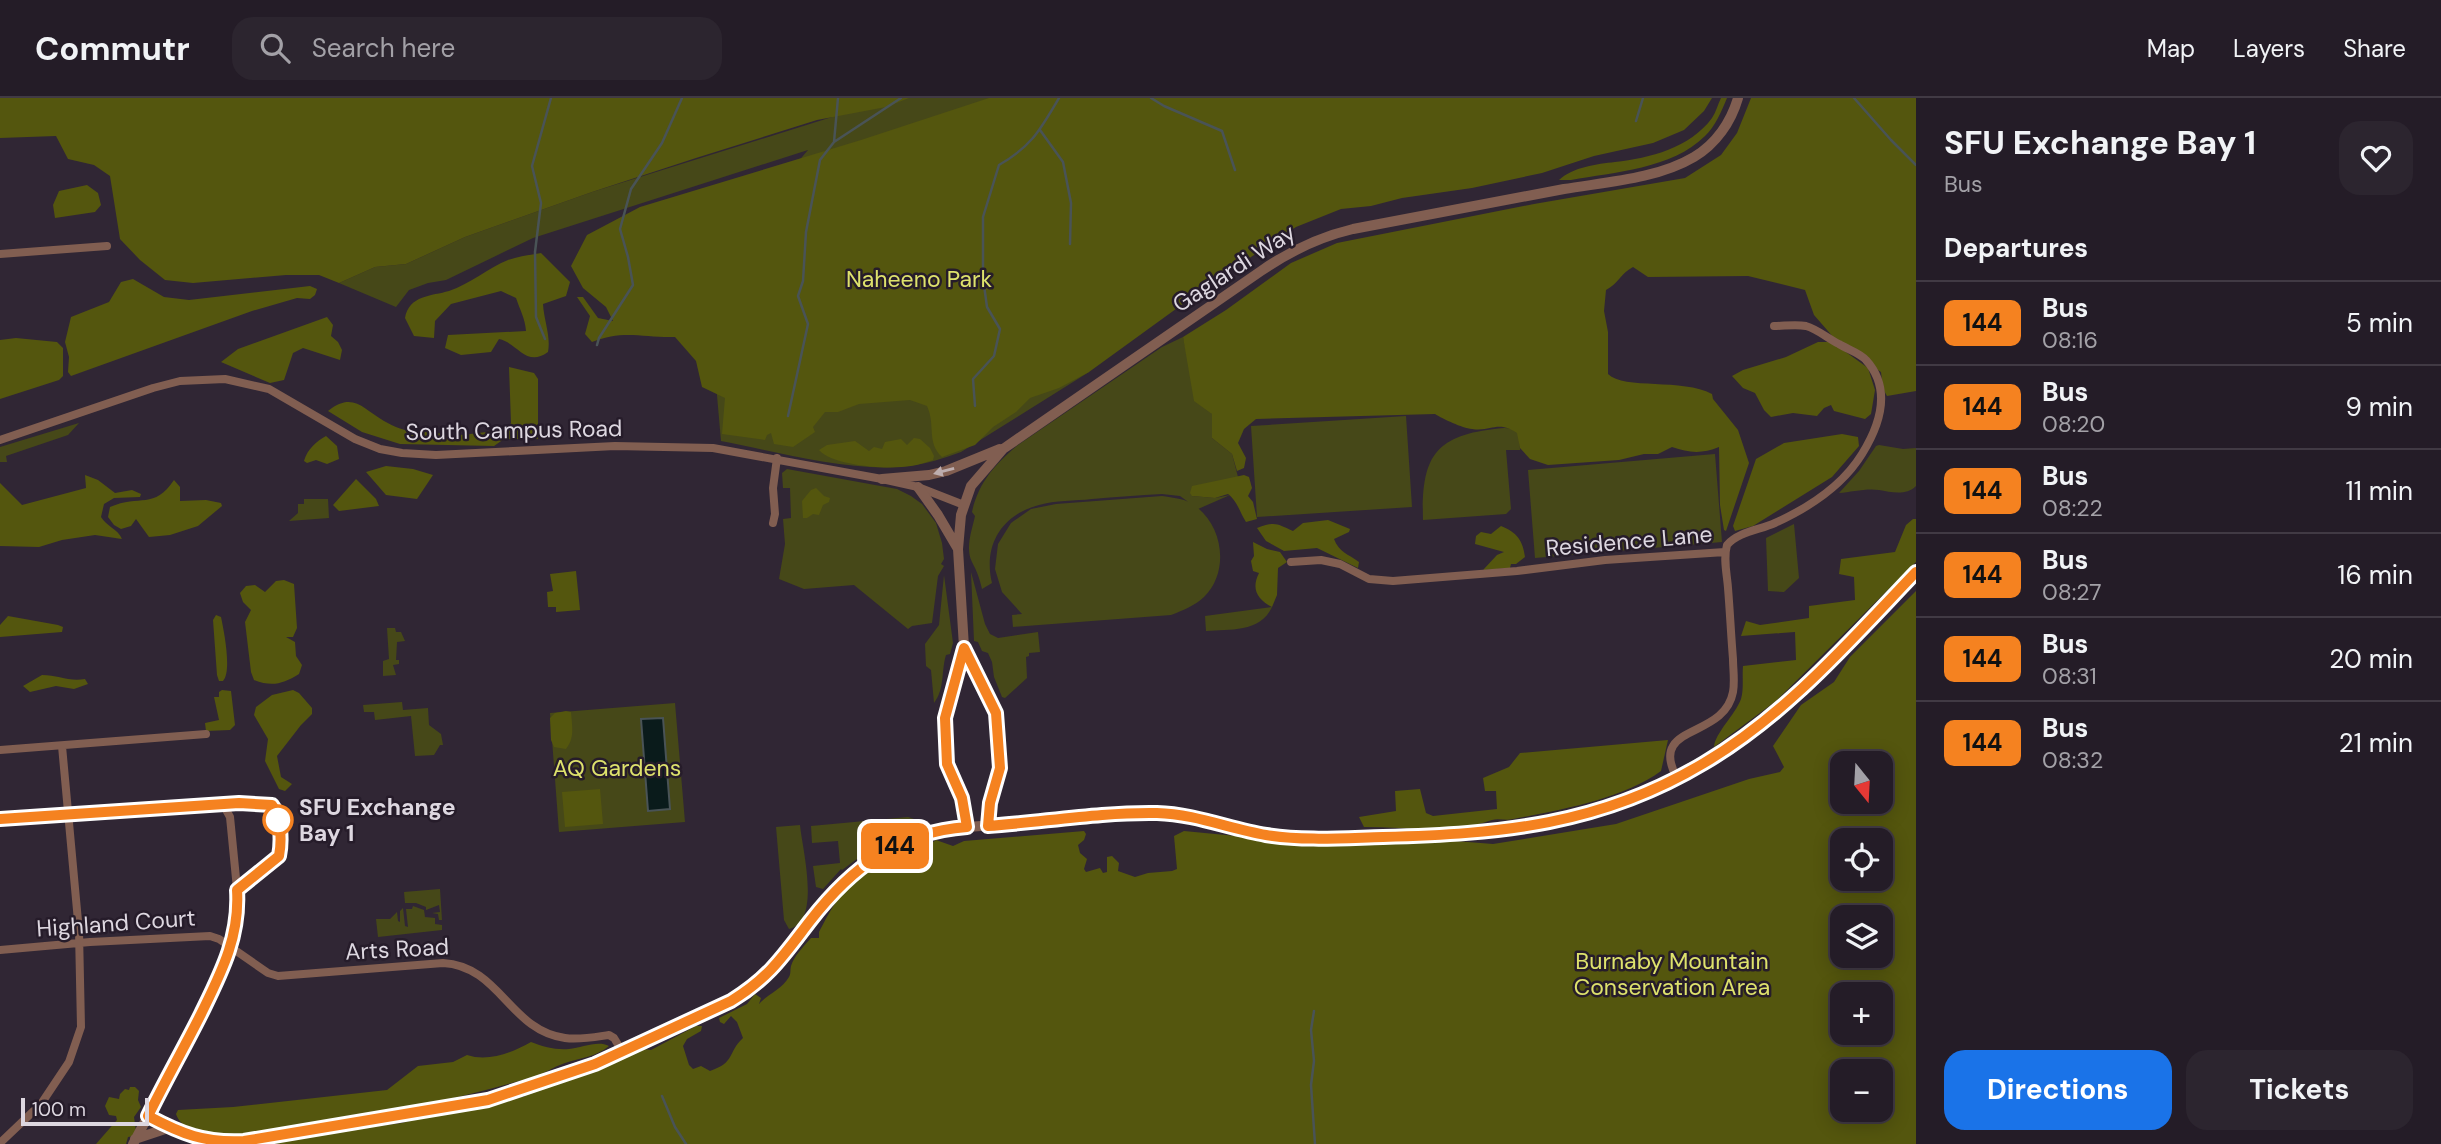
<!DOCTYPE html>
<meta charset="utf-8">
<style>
body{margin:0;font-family:"DM Sans",sans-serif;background:#2c252f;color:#f1f3f6;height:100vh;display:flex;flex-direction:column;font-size:26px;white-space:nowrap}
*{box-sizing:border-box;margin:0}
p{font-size:23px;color:#a3a1a7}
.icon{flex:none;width:38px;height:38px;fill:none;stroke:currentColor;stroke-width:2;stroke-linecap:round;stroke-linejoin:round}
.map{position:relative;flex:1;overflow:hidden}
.drawer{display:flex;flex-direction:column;background:#241c27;width:525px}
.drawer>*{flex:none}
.badge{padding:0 14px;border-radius:10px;font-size:24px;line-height:46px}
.needle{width:46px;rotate:162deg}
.buttons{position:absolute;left:1830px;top:653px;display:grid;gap:14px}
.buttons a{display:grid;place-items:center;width:63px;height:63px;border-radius:14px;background:#241c27;box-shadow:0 4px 18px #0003,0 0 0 2px #413a44;font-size:35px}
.scale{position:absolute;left:21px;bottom:18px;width:128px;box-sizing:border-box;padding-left:7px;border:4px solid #ddd7e0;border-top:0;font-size:19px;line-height:24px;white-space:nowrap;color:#ddd7e0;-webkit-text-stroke:5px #261c2a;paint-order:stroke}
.map>.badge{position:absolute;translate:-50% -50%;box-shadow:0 0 0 4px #fff}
h2{padding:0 28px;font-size:26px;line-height:63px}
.round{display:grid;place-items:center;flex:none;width:74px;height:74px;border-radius:21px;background:#2c252f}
.head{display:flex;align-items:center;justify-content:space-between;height:119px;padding:0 28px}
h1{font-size:33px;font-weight:700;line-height:52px}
.button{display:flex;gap:14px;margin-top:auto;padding:14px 28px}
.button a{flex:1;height:80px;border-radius:21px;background:#1a73e8;color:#fff;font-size:28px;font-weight:700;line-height:80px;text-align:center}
.button a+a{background:#2c252f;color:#f1f3f6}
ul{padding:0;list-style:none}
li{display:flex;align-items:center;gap:21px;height:84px;padding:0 28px;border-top:2px solid #413a44}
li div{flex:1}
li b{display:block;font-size:26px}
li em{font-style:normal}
li .badge{min-width:77px;font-weight:700;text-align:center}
header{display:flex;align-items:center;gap:42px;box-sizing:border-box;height:98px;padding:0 35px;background:#241c27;border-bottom:2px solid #413a44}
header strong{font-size:33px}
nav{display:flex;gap:38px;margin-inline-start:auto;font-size:24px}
.search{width:490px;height:63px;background:#2c252f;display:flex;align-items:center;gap:18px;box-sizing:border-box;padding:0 24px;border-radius:21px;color:#a3a1a7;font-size:26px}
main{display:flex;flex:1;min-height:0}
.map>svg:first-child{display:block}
.green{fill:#464818}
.forest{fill:#54560e;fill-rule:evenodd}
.water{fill:#0a1b1b;stroke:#495356;stroke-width:2}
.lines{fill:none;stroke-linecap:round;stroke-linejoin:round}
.stream{stroke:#495356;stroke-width:2.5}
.tertiary-tunnel{stroke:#4a414e;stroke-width:10;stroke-dasharray:10 5;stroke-linecap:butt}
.minor{stroke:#815e51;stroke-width:8}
.tertiary{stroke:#815e51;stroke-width:10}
.oneway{fill:#bdadae}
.line-casing{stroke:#fff;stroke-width:16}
.line{stroke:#f58220;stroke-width:10}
.stop-dot{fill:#fff;stroke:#f58220;stroke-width:3.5}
.labels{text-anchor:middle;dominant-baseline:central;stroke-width:5;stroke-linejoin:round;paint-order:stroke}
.street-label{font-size:23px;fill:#ddd7e0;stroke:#261c2a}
.park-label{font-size:23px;fill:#dee26c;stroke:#261c2a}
.stop-label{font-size:23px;font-weight:bold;fill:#ddd7e0;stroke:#261c2a;text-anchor:start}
</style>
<header>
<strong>Commutr</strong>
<div class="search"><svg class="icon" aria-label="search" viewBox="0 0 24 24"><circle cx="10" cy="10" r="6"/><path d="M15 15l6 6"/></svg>Search here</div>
<nav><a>Map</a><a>Layers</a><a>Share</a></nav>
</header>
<main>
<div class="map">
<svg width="1916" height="1046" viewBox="0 0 1916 1046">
<rect width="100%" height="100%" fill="#302634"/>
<path class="green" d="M832 0H1104L1089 274 961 354C944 360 927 366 909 368 852 375 778 354 721 343L706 172 808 52 533 140 446 182 428 185 409 192 396 209 339 185 375 169 406 166 465 139 592 94 832 19Z
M1183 239 1190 270 1212 316V340L1232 356 1238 379 1209 386 1192 398 1215 400 1230 397 1198 411 1180 398 1162 396C1139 397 1116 399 1092 401 1075 403 1055 402 1039 407 1001 417 983 448 992 485L982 491C979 478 977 474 972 464 965 450 972 432 975 418L972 414C978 385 996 365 1018 347L1162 249Z
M1406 318 1412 409 1257 419 1251 328Z
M79 325 68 337 6 358 7 364H0V349Z
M1504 330 1519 331 1520 352H1506L1511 411 1506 416 1423 422C1421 355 1437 336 1504 330Z
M1879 347 1903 351 1916 350V388C1906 398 1891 394 1879 392 1867 390 1851 394 1839 395L1859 373 1876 348Z
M1715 356 1722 444 1535 460 1528 372Z
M787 371 897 391 911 398 922 406 936 425 942 445 944 461 941 466 944 468 938 478 932 525 912 528 908 531 854 487 804 491 779 481 785 446 783 421 791 420 790 390H783L782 375Z
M1162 398C1169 399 1177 400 1184 402 1221 416 1233 471 1204 499 1194 508 1184 512 1171 517L1013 529 1012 517 1022 516 1002 494 995 471 998 446 1011 425 1031 411 1056 406Z
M304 401H328L329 420 289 423 298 415V406H304Z
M1794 426 1799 480 1784 494 1768 493 1766 440Z
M971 474 985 526 990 536 998 540 1038 534 1040 554 1029 555V558L1026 559 1027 580 1005 600 1002 599 994 579 992 564 988 555 982 553 978 544 974 543Z
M944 477 953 545 950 556 946 557C941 573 945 591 934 605L931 572 926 568 925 546 939 527Z
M1272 509C1260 535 1229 531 1206 533L1205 518Z
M387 530H395L396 534H401L405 543 397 544 396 562H399V566L393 567 396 577 383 578V563L389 561Z
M402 604 403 612 428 610 429 627 441 636 443 647H440L434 657 415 658 411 618 375 622 374 614H364L363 607Z
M675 605 685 724 559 734 550 615Z
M908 719 914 721 917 727 876 747 842 772 841 771 823 791 816 789 813 768 840 765 838 743 812 745 811 728Z
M800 727C802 750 822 824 789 831L784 822 776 729Z
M440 791 442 822H439L438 816 432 815 440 814 439 807 426 812V809L416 805H405L404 794Z
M413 808 424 812 425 819 435 820V826L442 827V832L378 839 376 821H390L397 814 398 823 400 824V813L403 810 405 828 408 829 406 811H412Z"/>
<path class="forest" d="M0 0H909L886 9 817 22 696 60 592 94 465 139 406 166 375 169 339 185 319 177H286L193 185 165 182 140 162 120 141 110 78 94 67 68 61 56 38 0 40Z
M989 0H1712L1704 13 1684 32 1653 45 1594 58 1542 75 1472 90 1402 100 1371 108 1341 111 1296 129 1209 187 1089 274 1059 290 1030 300 1016 314 993 329 975 347 942 359C926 344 936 328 927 308L910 302 859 306 838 314H825L813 329 815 334 793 349 774 346 771 335 767 337 765 342 722 336 725 300 702 289 696 263 675 239C644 240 623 231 592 244L585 236 590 218 577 199H583L598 220 613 223 606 209 583 190 571 168 587 137 640 109 861 42Z
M1721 0H1727C1722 12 1715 29 1705 38 1672 71 1614 74 1571 82H1559C1573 69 1597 66 1615 64 1650 60 1690 50 1712 20 1716 14 1718 6 1721 0Z
M1751 0H1916V293L1887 298 1883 291 1881 274 1841 248 1814 217 1805 192 1748 178 1648 179 1633 169C1620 176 1619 185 1606 192L1604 213 1608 234V276C1624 292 1683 280 1712 296L1713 301 1738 332 1749 365 1726 433 1724 432 1720 407 1719 349C1702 356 1689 355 1672 349L1658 356H1644L1619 362 1548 367 1530 361 1520 350 1517 335C1497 322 1492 334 1472 331 1462 330 1443 321 1435 316L1256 321 1244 331 1238 345 1246 360 1244 370 1237 373 1232 356 1212 340V316L1194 303 1183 239 1226 212 1291 165 1337 145 1534 106 1685 80 1721 57 1737 35Z
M87 87 98 95 101 107 95 114 55 120 53 107 59 93Z
M541 155 570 184 566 198 543 206C544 223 551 238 548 254 526 270 518 245 499 241L491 254 461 257 445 250 448 237 526 233C525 220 520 212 516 200L501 193 451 206 435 223 434 240 414 238 405 220C409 197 432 198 449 193 470 186 488 170 508 162 519 158 531 157 541 155Z
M133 181 164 199 189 202 310 188 317 191 315 197 310 201 297 200 252 213 71 278 68 274 69 259 65 244 71 219 109 204 121 184Z
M327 219 333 227 331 238 338 244 342 252 340 262 303 250 293 255 284 282 270 285 221 264 238 251Z
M16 240 57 244 63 250V278L59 282 0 301V242Z
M1818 244H1832L1868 270 1875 292 1871 316 1865 321 1834 313 1831 307 1824 310 1817 318 1793 315 1771 319 1764 312 1755 295 1743 290 1732 278 1743 272 1786 259Z
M509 269 534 275 538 281V341H504L494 348 400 346 362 334 328 313C353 293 363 311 384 323 394 329 404 332 416 335 425 329 432 333 442 336 452 340 495 333 507 330L511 325Z
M1842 336 1858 339 1859 348 1832 379 1753 428 1735 433 1733 428 1756 361 1784 345Z
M326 338 337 348 339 361 327 366 316 362 307 365 304 363C307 351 317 343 326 338Z
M914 340 920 341 930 350 934 358 933 362C926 364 918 367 911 368 889 372 833 368 819 352L827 347 855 343 869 353 874 349 882 351 885 344 901 341 907 347Z
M386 368 413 371 433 377 417 401 386 397 366 374Z
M85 377 98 382 115 395 132 392 141 396 140 399 114 400 104 406 101 419C106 428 118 431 122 441L95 437 62 442 39 449 0 448V385L22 407 86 390Z
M1244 377 1249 379 1252 390 1248 398 1253 404 1257 421 1246 424C1239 413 1238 404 1228 396L1215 400 1192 398 1190 395 1192 388Z
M356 381 376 401 379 408 339 413 333 407Z
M174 382 180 389V403L206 402 221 405 222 408 198 428 170 437 149 439 136 421 131 428 121 431 114 427 108 419 110 409C140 396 154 412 174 382Z
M816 390 824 398 830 400 829 404 823 407 819 417 813 416 807 420H803L802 403 811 392Z
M1913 421H1916V464L1776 603 1714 649C1715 635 1735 617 1741 601 1744 591 1742 578 1743 568L1796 562 1795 534 1741 538 1746 523 1760 527 1809 520V508L1855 502 1854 479 1839 476 1841 461 1895 454 1906 427Z
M1328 422 1350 431 1349 434 1334 441C1339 454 1348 456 1359 464L1358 470 1317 450 1284 453 1266 443 1257 430C1276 423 1277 426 1293 433L1303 425Z
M1501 428C1517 434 1523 443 1525 459L1516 466H1511L1510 470 1483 472 1497 457 1504 454 1475 446 1476 438 1481 434 1491 436Z
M1253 444 1267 451 1280 454 1287 464 1278 470 1277 497 1272 509C1257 501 1251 491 1259 475L1253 473 1251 463 1254 458Z
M576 473 580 512 556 514V509H548L547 494 553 493 550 476Z
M284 482 294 486 297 530 293 539H286L295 544 296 558 302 567 299 576C283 586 272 589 254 582L251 574 245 524 251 512 243 504 240 495 246 488 255 487 265 494 276 483Z
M1916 493V1046H269L273 1042 402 1025 512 996 524 999 528 988 636 950 651 952 696 928H702L701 933 687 941 683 948 689 967 693 971 701 968 710 973C736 964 727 955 743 940L737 924 731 918 724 926 720 924 719 920 747 906 755 896 761 900 759 906C768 896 782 891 789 879 791 876 790 872 791 868 794 858 804 848 811 840H819V834C828 817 842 789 859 777 866 772 872 773 878 766L893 769 903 756 925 750 936 742 953 748 964 743 1084 733 1086 736 1084 742 1078 747 1080 755 1087 761 1084 771 1086 774 1100 770 1103 775 1107 774V759L1112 758 1119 765 1118 773 1135 779 1148 775 1172 773 1177 771 1174 738 1184 733 1307 745 1430 741 1493 746 1616 726 1749 681 1780 674 1784 669 1773 648 1801 607 1834 584 1850 559ZM1843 665H1881V704H1843ZM1843 742H1881V780H1843ZM1843 819H1881V858H1843ZM1843 896H1881V934H1843ZM1843 973H1881V1012H1843Z
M216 517 221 519C224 533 232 574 223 583H219L217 577 213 522Z
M8 518 58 527 63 529 62 534 0 539V527Z
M42 577C58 577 69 584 85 581L88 586 74 591 56 588 30 594 23 588Z
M222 592 231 593 235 627 230 632 206 633 205 625 219 622 214 599H219V594Z
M293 592 299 595 312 610V616L301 627 277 658 281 679 292 686 285 693 279 691 265 663 268 641 254 617 256 609 272 597Z
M566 613 571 614C572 628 575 640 566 651L554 649 551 642 550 620 555 615Z
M1668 642 1661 673C1623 701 1560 712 1513 721 1506 723 1499 720 1492 722 1481 725 1473 729 1461 730 1429 733 1396 729 1364 729L1359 719 1396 713 1395 693 1420 691 1426 715 1433 718 1497 711 1496 693H1485L1483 680 1509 669 1520 655Z
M600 691 603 726 565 729 562 694Z
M531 944C544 949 555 952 569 951 582 950 597 942 609 948 596 959 580 960 565 965 553 969 542 977 530 980 472 996 413 1012 353 1017 343 1018 332 1022 322 1024 288 1031 250 1041 216 1037 201 1036 181 1031 176 1016L178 1012 233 1009 387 992 418 968 453 964 467 957C488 964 512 955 531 944Z
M130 989H135L139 993 138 1002 141 1009 134 1019 136 1033 134 1038 128 1039 126 1046H96L117 1022 116 1018 109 1017 105 1008 109 999 119 1001 120 996 125 991 129 992Z"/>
<path class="water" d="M663 620 670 711 648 713 641 621Z"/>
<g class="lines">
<path class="stream" d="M1151 0 1164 8 1222 33 1235 72
M1854 0 1891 42 1916 67
M1636 23 1643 0
M1040 32 1063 64 1071 105 1070 146
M834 44 838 0
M545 241 536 219 535 154 541 105 532 68 551 0
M597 247 599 240 633 187 628 159 620 131 631 91 662 45 682 0
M975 308 973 281 994 258 1000 231 987 209 983 180V119L999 67C1032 48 1040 32 1059 0
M788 318 808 226 798 198 803 183 806 134 820 62 834 44 901 0
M1314 913 1311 932 1314 963 1311 987 1315 1046
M662 998 675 1029 686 1046"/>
<path class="tertiary-tunnel" d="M996 615 999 662
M945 620 947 666"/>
<path class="minor" d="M0 156 107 148
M0 342 153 290 180 283 225 281 269 291 355 341 380 351 402 355 436 357 615 348 713 350 882 381 918 389 964 407
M773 425 775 416 773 390 777 360
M1291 464 1321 462 1340 466 1369 481 1393 483 1517 473 1605 462 1725 454
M0 652 206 636
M1677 680C1647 625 1724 642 1733 594 1735 583 1733 571 1733 561 1731 537 1730 514 1728 490 1727 476 1723 461 1727 447 1738 434 1759 432 1775 425 1808 410 1843 387 1862 356 1880 327 1892 291 1866 262 1860 255 1847 251 1839 246 1829 241 1817 231 1806 228 1796 226 1784 228 1774 228
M0 721 218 705 224 708 230 719 238 801 235 838 225 869 148 1018
M0 852 90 844 210 838 219 841 268 875 278 878 443 865C500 868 510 933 565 940 580 942 595 939 609 937L614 940 622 953
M0 1045 41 1006 69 964 81 929 79 834 62 648"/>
<path class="tertiary" d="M882 381 929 377 946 373 1000 351
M918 389 938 417 958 451
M964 549 996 615
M945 620 964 549 958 451 961 417 971 388 1003 351 1261 173C1290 153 1319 139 1353 131 1424 118 1494 104 1564 91 1606 84 1657 81 1694 59 1716 46 1731 24 1738 0
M947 666 962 700 967 729
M988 728 991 705 999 674V662
M135 1041 168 1030
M133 1046 148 1018C182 1036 204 1045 244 1043L488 1002 595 966 731 903C770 879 782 859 809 824 850 772 889 743 954 730L1156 715C1195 717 1231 733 1270 737 1312 741 1355 740 1398 738 1464 737 1533 734 1597 714 1666 692 1731 653 1785 607 1832 566 1873 519 1916 474"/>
</g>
<defs><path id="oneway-solid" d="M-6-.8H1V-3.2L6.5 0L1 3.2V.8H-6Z" transform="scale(1.75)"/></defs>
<use class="oneway" href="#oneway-solid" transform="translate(944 373) rotate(165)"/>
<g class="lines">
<defs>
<path id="line" d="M0 721 239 705 272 707C281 718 282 743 279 758L237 792C240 839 221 875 201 916 184 950 165 983 148 1018 182 1036 204 1045 244 1043L488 1002 595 966 731 903C769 880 783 858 810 823 851 770 898 734 967 729L962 700 947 666 945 620 964 550 996 615 1000 670 990 705 988 728C1044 724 1101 714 1157 715 1195 716 1230 731 1266 737 1304 743 1344 740 1383 739 1500 736 1601 727 1704 665 1787 616 1850 543 1916 474"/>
</defs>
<use href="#line" class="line-casing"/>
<use href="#line" class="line"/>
</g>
<circle class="stop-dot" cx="278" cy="722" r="14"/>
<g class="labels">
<g class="street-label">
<text transform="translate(1234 170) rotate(-33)">Gaglardi Way</text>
<text transform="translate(514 332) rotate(-1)">South Campus Road</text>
<text transform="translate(1629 443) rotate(-5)">Residence Lane</text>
<text transform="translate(116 825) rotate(-4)">Highland Court</text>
<text transform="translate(397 851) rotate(-3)">Arts Road</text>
</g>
<g class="park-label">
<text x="919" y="181">Naheeno Park</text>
<text x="617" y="670">AQ Gardens</text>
<text x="1672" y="863">Burnaby Mountain<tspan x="1672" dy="26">Conservation Area</tspan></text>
</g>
<g class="stop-label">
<text x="299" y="709">SFU Exchange<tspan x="299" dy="26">Bay 1</tspan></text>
</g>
</g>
</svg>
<div class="buttons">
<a><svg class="needle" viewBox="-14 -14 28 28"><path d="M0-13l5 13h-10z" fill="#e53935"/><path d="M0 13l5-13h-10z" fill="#a3a1a7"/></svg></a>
<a><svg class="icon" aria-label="locate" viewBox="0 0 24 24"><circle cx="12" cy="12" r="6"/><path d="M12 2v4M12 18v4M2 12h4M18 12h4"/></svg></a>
<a><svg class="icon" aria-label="layers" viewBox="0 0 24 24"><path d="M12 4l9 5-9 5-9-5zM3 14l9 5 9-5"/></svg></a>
<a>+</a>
<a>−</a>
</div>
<div class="scale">100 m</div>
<b class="badge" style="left:895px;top:748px;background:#f58220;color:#111">144</b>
</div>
<section class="drawer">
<div class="head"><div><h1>SFU Exchange Bay 1</h1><p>Bus</p></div><a class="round"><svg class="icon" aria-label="heart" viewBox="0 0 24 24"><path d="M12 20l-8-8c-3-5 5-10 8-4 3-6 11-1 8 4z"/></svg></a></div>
<h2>Departures</h2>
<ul>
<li><span class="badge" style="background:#f58220;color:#111">144</span><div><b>Bus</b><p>08:16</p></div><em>5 min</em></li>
<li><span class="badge" style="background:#f58220;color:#111">144</span><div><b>Bus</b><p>08:20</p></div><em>9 min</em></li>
<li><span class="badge" style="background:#f58220;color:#111">144</span><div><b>Bus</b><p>08:22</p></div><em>11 min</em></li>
<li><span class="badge" style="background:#f58220;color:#111">144</span><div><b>Bus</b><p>08:27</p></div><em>16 min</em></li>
<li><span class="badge" style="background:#f58220;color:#111">144</span><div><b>Bus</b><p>08:31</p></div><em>20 min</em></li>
<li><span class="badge" style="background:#f58220;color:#111">144</span><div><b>Bus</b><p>08:32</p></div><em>21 min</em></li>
</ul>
<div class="button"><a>Directions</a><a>Tickets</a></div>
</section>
</main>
